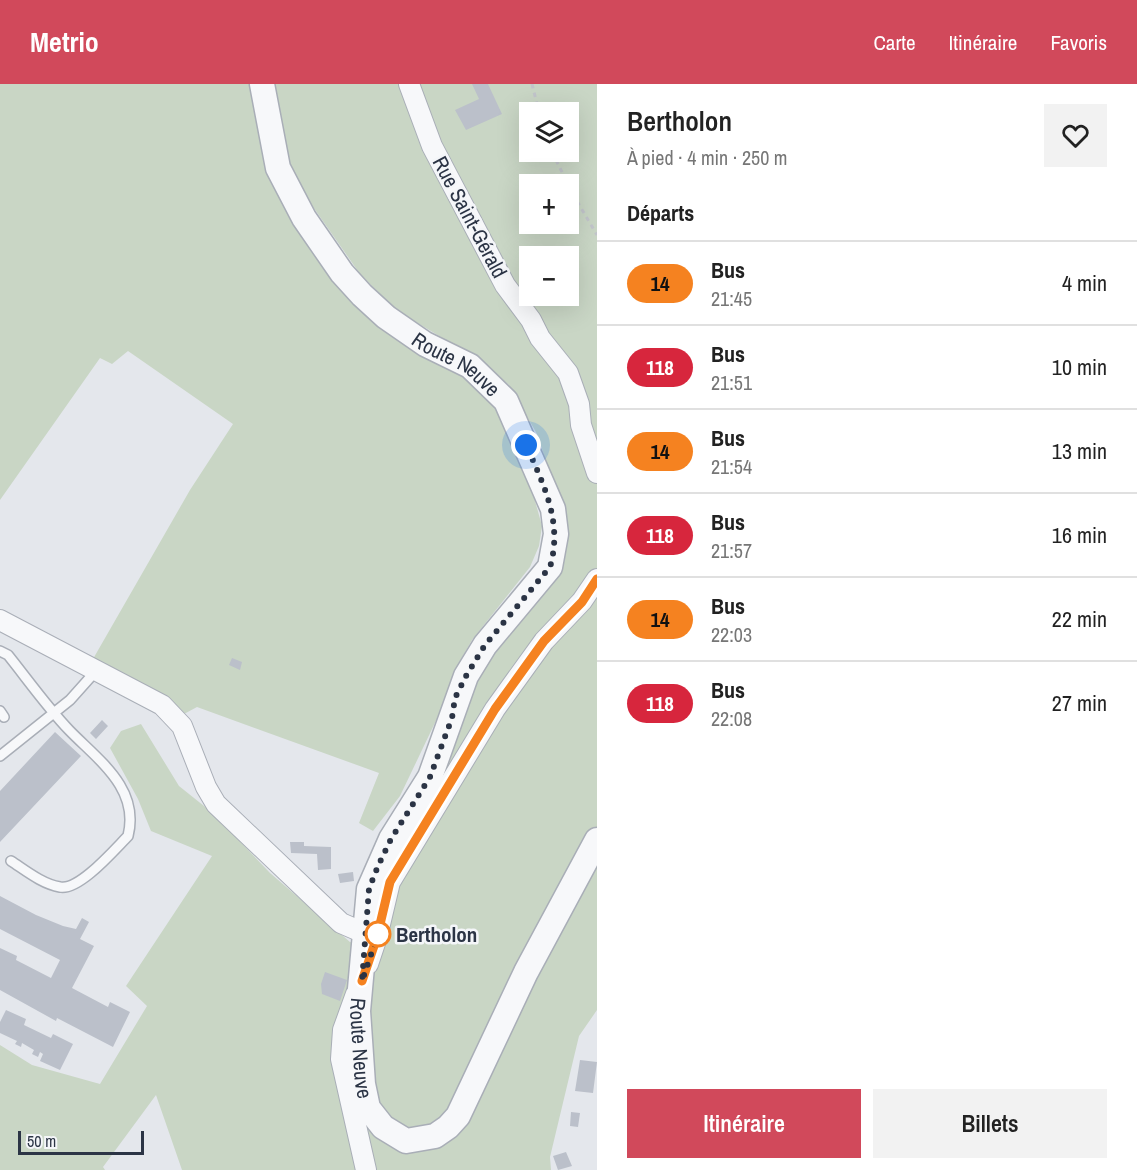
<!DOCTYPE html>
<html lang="fr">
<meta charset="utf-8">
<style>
body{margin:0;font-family:"Archivo Narrow",sans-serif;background:#f2f2f2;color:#222;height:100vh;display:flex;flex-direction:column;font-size:22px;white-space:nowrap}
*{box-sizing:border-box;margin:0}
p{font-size:20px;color:#767676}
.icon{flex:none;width:33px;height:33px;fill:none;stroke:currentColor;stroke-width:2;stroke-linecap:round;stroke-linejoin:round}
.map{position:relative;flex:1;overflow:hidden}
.drawer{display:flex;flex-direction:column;background:#fff;width:540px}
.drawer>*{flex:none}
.badge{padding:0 12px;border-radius:20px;font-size:21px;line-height:39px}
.tools{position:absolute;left:519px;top:18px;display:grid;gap:12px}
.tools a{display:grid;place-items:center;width:60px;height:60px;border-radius:0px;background:#fff;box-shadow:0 6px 24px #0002;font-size:30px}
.scale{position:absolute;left:18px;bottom:15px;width:126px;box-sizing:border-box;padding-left:6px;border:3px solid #2b3445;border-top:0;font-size:16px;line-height:21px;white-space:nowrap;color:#2b3445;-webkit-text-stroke:4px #f4f6f9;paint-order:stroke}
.you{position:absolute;width:30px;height:30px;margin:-15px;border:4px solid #fff;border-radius:50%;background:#1a73e8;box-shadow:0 0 0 9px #1a73e833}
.map>.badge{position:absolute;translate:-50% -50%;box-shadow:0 0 0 3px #fff}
h2{padding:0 30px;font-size:22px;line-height:54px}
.round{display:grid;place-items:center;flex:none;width:63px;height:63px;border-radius:0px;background:#f2f2f2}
.summary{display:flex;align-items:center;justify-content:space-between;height:102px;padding:0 30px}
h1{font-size:28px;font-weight:600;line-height:45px}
.cta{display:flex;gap:12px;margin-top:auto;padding:12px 30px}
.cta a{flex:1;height:69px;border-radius:0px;background:#d1495b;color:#fff;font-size:24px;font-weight:600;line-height:69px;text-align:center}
.cta a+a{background:#f2f2f2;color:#222}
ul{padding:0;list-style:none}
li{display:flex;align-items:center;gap:18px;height:84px;padding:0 30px;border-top:2px solid #e0e0e0}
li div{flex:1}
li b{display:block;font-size:22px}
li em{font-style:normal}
li .badge{min-width:66px;font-weight:700;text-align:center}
header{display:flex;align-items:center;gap:36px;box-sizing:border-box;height:84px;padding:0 30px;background:#d1495b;color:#fff}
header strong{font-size:28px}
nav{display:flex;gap:33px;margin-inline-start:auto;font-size:21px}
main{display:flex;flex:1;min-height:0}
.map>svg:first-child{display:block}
.green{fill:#c9d6c5;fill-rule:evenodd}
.building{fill:#bbc0ca}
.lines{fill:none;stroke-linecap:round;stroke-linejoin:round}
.service-casing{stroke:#a9aeb7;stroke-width:12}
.minor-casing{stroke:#a9aeb7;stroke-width:22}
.tertiary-casing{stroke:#a9aeb7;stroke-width:27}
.path{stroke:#c2c5cb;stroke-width:3;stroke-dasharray:4.5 4.5;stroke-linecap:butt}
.service{stroke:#f7f8fa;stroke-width:9}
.minor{stroke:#f7f8fa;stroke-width:20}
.tertiary{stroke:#f7f8fa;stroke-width:24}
.line-casing{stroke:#fff;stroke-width:14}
.line{stroke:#f58220;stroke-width:9}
.walk{stroke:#2b3445;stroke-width:6;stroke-dasharray:0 10.8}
.stop-dot{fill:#fff;stroke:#f58220;stroke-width:3}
.labels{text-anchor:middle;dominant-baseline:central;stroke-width:5;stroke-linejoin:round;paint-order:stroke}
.street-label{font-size:21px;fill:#2b3445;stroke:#f4f6f9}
.stop-label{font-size:21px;font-weight:bold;fill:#2b3445;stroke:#f4f6f9;text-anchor:start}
</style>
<header>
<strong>Metrio</strong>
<nav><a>Carte</a><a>Itinéraire</a><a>Favoris</a></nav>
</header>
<main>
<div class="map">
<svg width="597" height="1086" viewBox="0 0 597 1086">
<rect width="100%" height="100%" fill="#e4e7ec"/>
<path class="green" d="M0 0H254L263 58 352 217 390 251 417 268 465 291 485 307 522 370 542 442 539 462 530 483 472 556 456 584 443 622 400 712 373 747 359 739 379 689 197 623 184 630 171 615 93 575 190 406 233 340 128 267 112 280 100 274 0 416Z
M270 0H597V926L579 952 550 1073 551 1086H182L156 1011 103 1083 105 1086H0V961L32 981 100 1000 147 922 126 902 212 772 151 747 138 715 110 664 121 647 141 640 179 702 214 730 270 789 350 858 379 862 388 801 454 662 471 607 495 569 554 491 552 395 537 350 509 301 479 276 396 226 360 190 292 93ZM530 28H568V68H530ZM530 100H568V140H530ZM530 172H568V212H530Z"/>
<path class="building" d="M472 0H488L502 30 466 46 455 26 479 15Z
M232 574 242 578 240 586 229 581Z
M102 636 108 642 96 655 90 649Z
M55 648 81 672 0 758V707Z
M290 758H304V762L331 763V785L318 786 317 770 291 769Z
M353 788 354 797 340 799 338 790Z
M0 812 36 831 63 842 76 845 82 834 89 838 80 855 94 862 72 904 108 923 110 918 130 928 113 963 57 934 56 937 0 906V864L17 872 16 876 51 894 60 876 0 845Z
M325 888 347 896 340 917 322 910 321 900Z
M6 926 26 935 24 941 51 954 53 950 73 960 60 986 40 977 43 970 40 968 38 973 32 970 34 966 22 959 21 963 15 960 17 957 0 949V938Z
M580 976 597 978 593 1009 575 1007Z
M571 1028 580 1029 578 1043 570 1042Z
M566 1068 572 1082 558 1086 553 1072Z"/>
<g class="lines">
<defs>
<path id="service" d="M0 567 8 571C28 596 47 623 69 646 98 676 140 704 128 752 114 766 79 807 60 803 42 800 25 786 11 777
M0 627 4 633
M0 672 70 616 95 588"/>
<path id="minor" d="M409 0 432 62 505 201 531 236 540 254 568 289 579 320 581 341 597 389
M0 536 162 621 182 642 206 703 216 720 341 839 364 849
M368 880 377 853 390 798 495 625 544 557 582 517 597 495
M356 910 343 946 341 975 366 1086"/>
<g id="tertiary">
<path id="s1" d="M262 0 278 84 304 134 342 189 362 211 386 233 425 260 470 282 506 317 553 425 556 450 550 483 485 561 466 592 430 693 391 755 369 805 358 927 363 1000 368 1024 383 1043 406 1057 435 1052 448 1043 458 1032 526 888 597 756"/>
</g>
</defs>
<use href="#service" class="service-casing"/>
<use href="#minor" class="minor-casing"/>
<use href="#tertiary" class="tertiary-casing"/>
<path class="path" d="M532 0 539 28
M552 68 568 100
M568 102 597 151"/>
<use href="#service" class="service"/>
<use href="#minor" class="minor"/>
<use href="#tertiary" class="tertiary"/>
</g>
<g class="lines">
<defs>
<path id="line" d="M362 897 377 853 390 798 495 625 544 557 582 518 597 495"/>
</defs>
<use href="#line" class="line-casing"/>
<use href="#line" class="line"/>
<path class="walk" d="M378 850 362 897 369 805 378 782 391 755 430 693 452 634 455 614 466 592 485 561 550 483C563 439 544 401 526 361"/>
</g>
<circle class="stop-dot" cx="378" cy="850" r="12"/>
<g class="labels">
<g class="street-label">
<text transform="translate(470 133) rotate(62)">Rue Saint-Gérald</text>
<text stroke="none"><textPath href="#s1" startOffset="356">Route Neuve</textPath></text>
<text stroke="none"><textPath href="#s1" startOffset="1128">Route Neuve</textPath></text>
</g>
<g class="stop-label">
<text x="396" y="850">Bertholon</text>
</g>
</g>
</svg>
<div class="tools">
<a><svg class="icon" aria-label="layers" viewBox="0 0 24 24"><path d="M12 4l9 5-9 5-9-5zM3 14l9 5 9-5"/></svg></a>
<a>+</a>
<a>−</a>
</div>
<div class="scale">50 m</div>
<div class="you" style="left:526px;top:361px"></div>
</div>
<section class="drawer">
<div class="summary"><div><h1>Bertholon</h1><p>À pied · 4 min · 250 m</p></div><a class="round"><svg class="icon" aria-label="heart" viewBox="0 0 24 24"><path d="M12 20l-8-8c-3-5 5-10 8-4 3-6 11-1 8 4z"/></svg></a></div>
<h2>Départs</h2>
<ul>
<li><span class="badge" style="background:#f58220;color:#111">14</span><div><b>Bus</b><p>21:45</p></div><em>4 min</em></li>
<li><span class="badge" style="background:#d7263d;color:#fff">118</span><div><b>Bus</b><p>21:51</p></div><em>10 min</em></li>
<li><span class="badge" style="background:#f58220;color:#111">14</span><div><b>Bus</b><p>21:54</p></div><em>13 min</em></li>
<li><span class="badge" style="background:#d7263d;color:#fff">118</span><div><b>Bus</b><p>21:57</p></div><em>16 min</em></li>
<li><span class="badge" style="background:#f58220;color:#111">14</span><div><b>Bus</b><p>22:03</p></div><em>22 min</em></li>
<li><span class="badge" style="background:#d7263d;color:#fff">118</span><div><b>Bus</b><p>22:08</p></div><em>27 min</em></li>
</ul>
<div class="cta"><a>Itinéraire</a><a>Billets</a></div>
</section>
</main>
